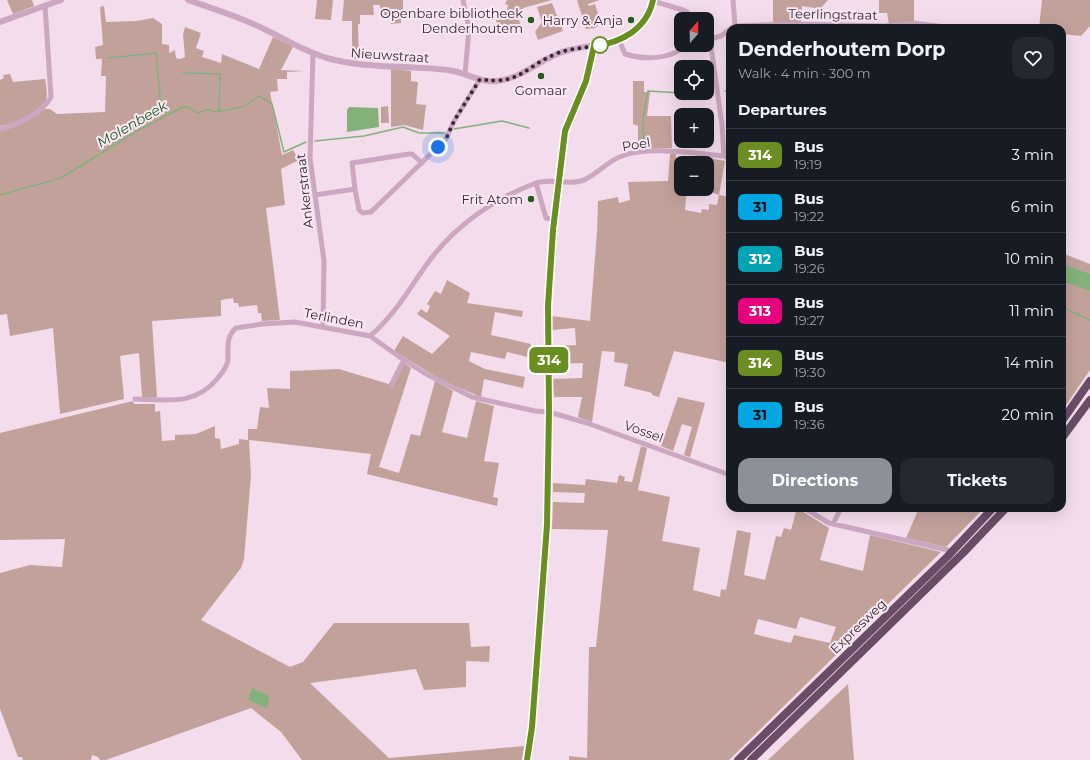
<!DOCTYPE html>
<meta charset="utf-8">
<style>
body{margin:0;font-family:Montserrat,sans-serif;background:#242831;color:#f1f3f6;height:100vh;display:flex;flex-direction:column;font-size:15px;white-space:nowrap}
*{box-sizing:border-box;margin:0}
p{font-size:13px;color:#9ea1a6}
.icon{flex:none;width:22px;height:22px;fill:none;stroke:currentColor;stroke-width:2;stroke-linecap:round;stroke-linejoin:round}
.map{position:relative;flex:1;overflow:hidden}
.drawer{position:absolute;left:726px;top:24px;width:340px;height:488px;display:flex;flex-direction:column;background:#171b24;border-radius:12px;box-shadow:0 4px 16px #0002}
.drawer>*{flex:none}
.badge{padding:0 8px;border-radius:6px;font-size:14px;line-height:26px}
.needle{width:26px;rotate:20deg}
.fabs{position:absolute;left:674px;top:12px;display:grid;gap:8px}
.fabs a{display:grid;place-items:center;width:40px;height:40px;border-radius:8px;background:#171b24;box-shadow:0 4px 16px #0002;font-size:20px}
.you{position:absolute;width:20px;height:20px;margin:-10px;border:3px solid #fff;border-radius:50%;background:#1a73e8;box-shadow:0 0 0 6px #1a73e833}
.map>.badge{position:absolute;translate:-50% -50%;box-shadow:0 0 0 2px #fff}
h2{padding:0 12px;font-size:15px;line-height:36px}
.round{display:grid;place-items:center;flex:none;width:42px;height:42px;border-radius:12px;background:#242831}
.head{display:flex;align-items:center;justify-content:space-between;height:68px;padding:0 12px}
h1{font-size:19px;font-weight:700;line-height:30px}
.button{display:flex;gap:8px;margin-top:auto;padding:8px 12px}
.button a{flex:1;height:46px;border-radius:12px;background:#8c9099;color:#fff;font-size:16px;font-weight:700;line-height:46px;text-align:center}
.button a+a{background:#242831;color:#f1f3f6}
ul{padding:0;list-style:none}
li{display:flex;align-items:center;gap:12px;height:52px;padding:0 12px;border-top:1px solid #363941}
li div{flex:1}
li b{display:block;font-size:15px}
li em{font-style:normal}
li .badge{min-width:44px;font-weight:700;text-align:center}
.map>svg:first-child{display:block}
.green{fill:#c3a19b;fill-rule:evenodd}
.water{fill:#82b27a}
.lines{fill:none;stroke-linecap:round;stroke-linejoin:round}
.stream{stroke:#82b27a;stroke-width:1.5}
.minor{stroke:#cca7c2;stroke-width:5}
.tertiary{stroke:#cca7c2;stroke-width:6}
.trunk{stroke:#6a4c66;stroke-width:8}
.line-casing{stroke:#fff;stroke-width:9}
.line{stroke:#6b8e23;stroke-width:6}
.walk{stroke:#382836;stroke-width:4;stroke-dasharray:0 7.2}
.poi-dot{fill:#235c1c;stroke:#fae9f4;stroke-width:1.5}
.stop-dot{fill:#fff;stroke:#6b8e23;stroke-width:2}
.labels{text-anchor:middle;dominant-baseline:central;stroke-width:4;stroke-linejoin:round;paint-order:stroke}
.poi-label{font-size:13px;fill:#382836;stroke:#fae9f4;text-anchor:end}
.street-label{font-size:13px;fill:#382836;stroke:#fae9f4}
.water-label{font-size:14px;font-style:italic;fill:#235c1c;stroke:#fae9f4}
</style>
<div class="map">
<svg width="1090" height="760" viewBox="0 0 1090 760">
<rect width="100%" height="100%" fill="#f3dceb"/>
<path class="green" d="M7 0H32L34 6 13 14Z
M317 0H333L331 20 315 19Z
M344 0H403V15H401V23L391 24V17H381L380 5H373L374 15H360V24H358L359 59H352V21H342Z
M507 0H552L523 8 519 20 521 27 518 28 517 24 509 25V30H499L496 20 502 19 507 12 508 5 505 4Z
M577 0H600L588 4 589 6 595 4 600 21 597 22 598 26 595 28 586 29Z
M773 0H828L820 9 802 6 801 22H773Z
M879 0H914V21L889 24 887 13H879Z
M1042 0H1090V26L1081 36 1062 34V28H1039Z
M552 3 563 31 538 40 535 32 542 22 537 7Z
M104 6 106 22 136 21 153 18 162 24V44L169 45V53L175 50 176 58 180 59 185 57 183 34 185 27 201 33 196 48 204 51 202 57 221 63 222 54 259 69 273 37 293 47 281 70 304 71 287 72V79H277L278 91 270 92 282 155 293 150 299 160 281 169 285 205 266 208 280 320 262 321 261 313H258L257 305 239 307 238 303H234L233 298 221 300V316L152 321 157 397H142L139 353 120 356 124 399 60 414 53 328 10 336 7 314 0 315V130L27 120 45 109H50L57 114 105 112 106 76H101L102 59H96L95 47 103 45 100 7Z
M391 69 411 71V81L418 82 416 104 426 105 423 130 404 125 391 127Z
M10 74 13 82 45 79C46 86 48 94 46 101 42 112 11 125 0 126V80L4 78 3 75Z
M633 81H644V92H650L647 116H671L672 148 638 149V126L633 124Z
M388 106 389 123H381V107Z
M670 154H676L675 172 681 173V189H687L685 210 701 213 702 209 709 210V204L717 205 719 195 711 192 704 193 705 189H707L709 158 725 161 719 195 730 197V363L674 351 659 397 652 395V393L624 386 628 364 614 362 615 352 602 351 592 422 578 417 582 397H554L553 379 582 378 583 363 553 364V346L576 345 575 328 552 330V316L590 321 597 232 598 201 618 197 619 203 630 200 628 182 668 181Z
M1062 253 1090 264V370L1062 411Z
M447 280 470 293 467 303 523 311 522 317 495 312 491 335 531 344 528 357 507 352 505 359 471 352 469 361 485 369 525 377 523 388 484 379 481 397 443 381 394 351 403 336 432 354 450 336 417 314 421 309 427 313 430 306 427 304 435 291 441 294Z
M404 363 411 368 379 467 399 473 411 434 420 436 435 381 453 391 442 432 467 438 476 401 494 406 484 461 499 463 493 497 498 498 497 506 367 474 371 454 249 440 251 475 244 559 241 568 201 620 290 667 303 662 334 623H469L471 647 490 646 489 662 466 661V687L424 690 416 669 310 683 389 758 524 746 522 760H302L281 732 251 708 106 760H100L98 757 92 755 91 760H23L22 757H18L0 709V573L30 565 62 567 65 539 0 540V433L133 401 134 404H155V412L160 411 162 441 175 440V435L196 434 215 426V438L220 439 221 449 239 444V439L248 440V429H257L260 407 269 408 267 388 290 389V371L339 369 392 385Z
M678 397 705 403 690 457 684 455 692 427 682 424 673 451 661 446Z
M641 446 647 448 638 490 670 497 662 541 700 548 693 590 720 597 721 589 726 590 737 530 751 533 744 575 765 580 776 536 781 537 784 528 791 530 797 508 829 528 820 560 863 571 870 535 941 552 729 760H569V756L587 758 589 647H596L608 530 552 529 553 502 584 503 585 493 553 492V483L585 485 586 479 617 483 619 475 625 477 624 481 632 482ZM800 617 836 627 830 643 794 635 791 643 754 634 758 619 796 629Z
M919 508H984L946 547 906 538Z
M848 684 854 760H768Z"/>
<path class="water" d="M349 107 378 108 379 127 347 132V110Z
M1062 264 1090 274V291L1062 281Z
M252 688 269 696 267 708 248 700Z"/>
<g class="lines">
<path class="stream" d="M108 58 156 53 161 106 167 113
M183 73 220 74 219 111
M725 91H730
M682 93 713 95
M454 129 502 121 529 128
M315 141 364 136 403 127 419 133H445
M644 148 643 118 648 91 681 93
M0 195 61 178 137 131 183 107H188L198 113C205 110 209 108 215 112L243 107 259 96 272 104 284 152 306 142
M1062 307 1090 320"/>
<path class="minor" d="M463 0 469 29 465 74
M733 0 735 26
M653 1 683 10 687 12 692 19
M731 28 735 26 790 24 885 26 913 23 954 28
M707 38 710 39 721 36 730 29
M710 39 722 125 724 156
M619 40 625 54C644 60 671 60 686 45
M313 53 310 158 324 261 323 326
M0 129C18 125 42 113 51 97L45 6
M536 183 546 218 554 220
M355 189 352 163 409 154H412L422 163
M315 195 355 189 359 210 363 213 371 212 446 139 454 121 480 79
M370 336 404 360 426 374 472 397 535 411 549 412 587 423 730 475
M391 385 404 360
M135 399C168 400 195 406 218 378 222 373 227 367 228 360 228 349 226 336 236 328L262 324 295 322 370 336C397 313 409 288 430 260 456 225 495 198 536 183 551 178 567 185 581 181 593 178 607 161 622 156 648 146 696 153 724 156L730 159
M804 508 829 523 952 551
M833 524 841 508"/>
<path class="tertiary" d="M188 0C214 9 240 17 264 29 285 39 305 52 327 58 366 69 408 65 448 70 465 72 480 83 497 81 525 78 542 56 569 50 603 42 644 44 653 0
M0 22 61 0
M527 760 532 727 547 525 549 412 548 306 553 230 565 131 586 81 594 46"/>
<path class="trunk" d="M1062 421 1090 381
M1062 438 1090 400
M738 760 947 557 993 508
M751 760 963 553 1006 508"/>
</g>
<g class="lines">
<defs>
<path id="line" d="M527 760 532 727 547 525 549 412 548 306 553 230 565 131 586 81 594 46C621 43 647 29 653 0"/>
</defs>
<use href="#line" class="line-casing"/>
<use href="#line" class="line"/>
<path class="walk" d="M438 147 446 139 454 121 480 79C518 86 524 68 553 55 569 48 585 48 602 45H600"/>
</g>
<g class="poi-dot">
<circle cx="531" cy="20" r="4"/>
<circle cx="631" cy="20" r="4"/>
<circle cx="541" cy="76" r="4"/>
<circle cx="531" cy="199" r="4"/>
</g>
<circle class="stop-dot" cx="600" cy="45" r="8"/>
<g class="labels">
<g class="poi-label">
<text x="523" y="13">Openbare bibliotheek<tspan x="523" dy="15">Denderhoutem</tspan></text>
<text x="623" y="20">Harry &amp; Anja</text>
<text x="541" y="90" text-anchor="middle">Gomaar</text>
<text x="523" y="199">Frit Atom</text>
</g>
<g class="street-label">
<text transform="translate(833 14) rotate(1)">Teerlingstraat</text>
<text transform="translate(390 55) rotate(4)">Nieuwstraat</text>
<text transform="translate(636 144) rotate(-9)">Poel</text>
<text transform="translate(304 191) rotate(-96)">Ankerstraat</text>
<text transform="translate(334 318) rotate(11)">Terlinden</text>
<text transform="translate(644 431) rotate(20)">Vossel</text>
<text transform="translate(858 626) rotate(-44)">Expresweg</text>
</g>
<g class="water-label">
<text transform="translate(132 124) rotate(-30)">Molenbeek</text>
</g>
</g>
</svg>
<div class="fabs">
<a><svg class="needle" viewBox="-14 -14 28 28"><path d="M0-13l5 13h-10z" fill="#e53935"/><path d="M0 13l5-13h-10z" fill="#9ea1a6"/></svg></a>
<a><svg class="icon" aria-label="locate" viewBox="0 0 24 24"><circle cx="12" cy="12" r="6"/><path d="M12 2v4M12 18v4M2 12h4M18 12h4"/></svg></a>
<a>+</a>
<a>−</a>
</div>
<div class="you" style="left:438px;top:147px"></div>
<b class="badge" style="left:549px;top:360px;background:#6b8e23;color:#fff">314</b>
<section class="drawer">
<div class="head"><div><h1>Denderhoutem Dorp</h1><p>Walk · 4 min · 300 m</p></div><a class="round"><svg class="icon" aria-label="heart" viewBox="0 0 24 24"><path d="M12 20l-8-8c-3-5 5-10 8-4 3-6 11-1 8 4z"/></svg></a></div>
<h2>Departures</h2>
<ul>
<li><span class="badge" style="background:#6b8e23;color:#fff">314</span><div><b>Bus</b><p>19:19</p></div><em>3 min</em></li>
<li><span class="badge" style="background:#00a6e2;color:#111">31</span><div><b>Bus</b><p>19:22</p></div><em>6 min</em></li>
<li><span class="badge" style="background:#00a3b4;color:#fff">312</span><div><b>Bus</b><p>19:26</p></div><em>10 min</em></li>
<li><span class="badge" style="background:#e6007e;color:#fff">313</span><div><b>Bus</b><p>19:27</p></div><em>11 min</em></li>
<li><span class="badge" style="background:#6b8e23;color:#fff">314</span><div><b>Bus</b><p>19:30</p></div><em>14 min</em></li>
<li><span class="badge" style="background:#00a6e2;color:#111">31</span><div><b>Bus</b><p>19:36</p></div><em>20 min</em></li>
</ul>
<div class="button"><a>Directions</a><a>Tickets</a></div>
</section>
</div>
